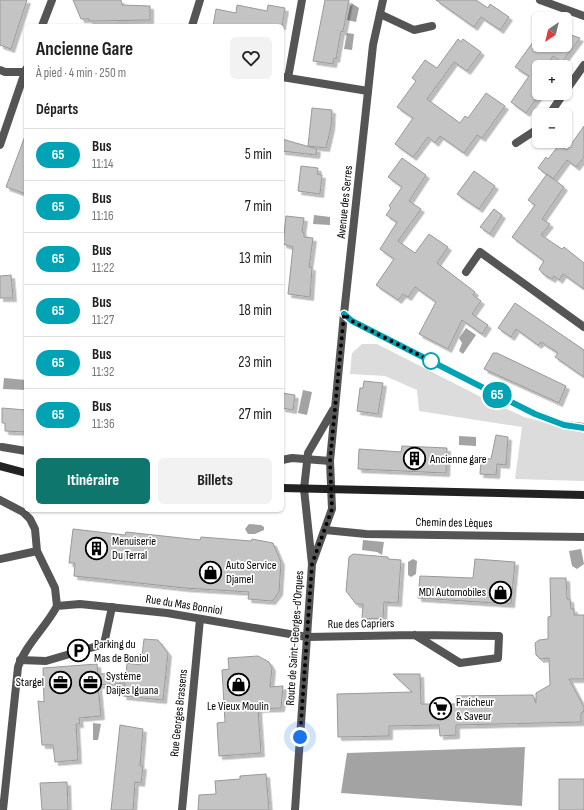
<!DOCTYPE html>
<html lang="fr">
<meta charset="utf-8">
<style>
body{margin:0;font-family:"Sofia Sans Condensed",sans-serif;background:#f2f2f2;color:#222;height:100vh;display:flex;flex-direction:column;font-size:15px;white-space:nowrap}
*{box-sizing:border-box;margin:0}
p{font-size:13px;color:#767676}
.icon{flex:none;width:22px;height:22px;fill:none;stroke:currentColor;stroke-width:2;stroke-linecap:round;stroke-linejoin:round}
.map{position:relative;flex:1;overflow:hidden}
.details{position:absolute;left:24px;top:24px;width:260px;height:488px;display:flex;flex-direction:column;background:#fff;border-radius:6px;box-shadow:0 1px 3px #0004}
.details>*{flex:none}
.badge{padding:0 8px;border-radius:13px;font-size:14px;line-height:26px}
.needle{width:26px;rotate:215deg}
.fabs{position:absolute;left:532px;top:12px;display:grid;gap:8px}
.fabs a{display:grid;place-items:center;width:40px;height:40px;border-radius:6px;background:#fff;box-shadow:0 1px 3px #0004;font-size:20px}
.you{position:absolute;width:20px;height:20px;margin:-10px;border:3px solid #fff;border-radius:50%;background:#1a73e8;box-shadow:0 0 0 6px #1a73e833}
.map>.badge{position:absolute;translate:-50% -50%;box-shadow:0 0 0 2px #fff}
h2{padding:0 12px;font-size:15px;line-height:36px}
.round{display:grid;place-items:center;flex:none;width:42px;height:42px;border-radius:6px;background:#f2f2f2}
.overview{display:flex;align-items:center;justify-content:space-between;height:68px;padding:0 12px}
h1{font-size:19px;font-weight:700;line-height:30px}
.cta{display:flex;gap:8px;margin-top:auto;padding:8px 12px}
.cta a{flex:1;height:46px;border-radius:6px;background:#0f766e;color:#fff;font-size:16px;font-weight:700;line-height:46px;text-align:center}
.cta a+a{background:#f2f2f2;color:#222}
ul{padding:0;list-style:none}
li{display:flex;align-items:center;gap:12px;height:52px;padding:0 12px;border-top:1px solid #e0e0e0}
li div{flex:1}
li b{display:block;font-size:15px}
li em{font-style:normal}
li .badge{min-width:44px;font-weight:700;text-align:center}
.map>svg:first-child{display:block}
.green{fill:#dcdcdc}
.water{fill:#a3a3a3}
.building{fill:#c4c4c4;stroke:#999;filter:url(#shadow)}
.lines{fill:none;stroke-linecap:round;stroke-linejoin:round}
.service{stroke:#555;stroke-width:8}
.minor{stroke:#555;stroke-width:8}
.tertiary{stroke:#555;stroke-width:8}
.secondary{stroke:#222;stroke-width:8}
.line-casing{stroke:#fff;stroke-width:9}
.line{stroke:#00a3b4;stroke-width:6}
.walk{stroke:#000;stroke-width:4;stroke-dasharray:0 7.2}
.stop-dot{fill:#fff;stroke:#00a3b4;stroke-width:2}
.labels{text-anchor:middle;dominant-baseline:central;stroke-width:3.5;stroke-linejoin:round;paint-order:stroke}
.street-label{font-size:12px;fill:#000;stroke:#fff}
.poi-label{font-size:12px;fill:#000;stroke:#fff;text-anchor:start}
</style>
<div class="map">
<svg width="584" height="810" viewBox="0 0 584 810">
<defs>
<filter id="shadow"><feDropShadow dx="3.5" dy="3.5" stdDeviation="0" flood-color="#0004"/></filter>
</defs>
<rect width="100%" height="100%" fill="#fff"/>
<path class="green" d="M362 344H377L481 397 524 417 584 433V481L515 479 522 427 419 411 417 390 385 376 350 374 352 353Z"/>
<path class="water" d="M353 4 359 8 356 22 347 20 350 6Z
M347 33 354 34 352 50 344 49Z
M314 215 330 217V225L313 224Z
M466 328 476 335 463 354 459 351 462 343 459 338Z
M4 378 26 380V390L3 389Z
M303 390 312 392 307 415 298 413Z
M459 436 476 437V446L459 445Z
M249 524 261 525 264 527V530L255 534H248L245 529Z
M363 540 384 542 382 555 377 552 362 550Z
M581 549 584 564 577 569 572 566 569 551Z
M413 559 417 561 416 574 411 577 408 575V562Z
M93 723 101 724 98 740H93Z
M525 747 522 806 341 793 347 753Z"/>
<path class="building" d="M0 0H27L11 49 0 45Z
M73 0H121L122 5 150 6V20L89 21V19H81Z
M325 0H349L343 32 341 31 336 59 334 58 333 64 313 61Z
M436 0H476L488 8 490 4 509 17 500 30 481 17 474 27Z
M237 5 267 11 268 5 285 8 282 26H213L216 9 236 13Z
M565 33 580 38 562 62 553 56 545 67H539V95L526 113 511 102 529 76 515 67 533 42 538 45H565Z
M458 39 461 42 463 39 481 52 467 71 454 62 427 99 460 123 465 116 468 118 486 93 505 106 482 138 477 135 464 153 440 136 435 143 428 137 413 157 395 144 413 118 397 107 416 81 412 78 425 60 437 68Z
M312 108 332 110 331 127 326 148 308 146Z
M584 126V157L576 167 567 160 553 179 538 168 546 157 548 159 559 145 567 150Z
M25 136H26V194L6 187Z
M282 139 317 149 316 155 282 151Z
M402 158 426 175 409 201 421 209 398 241 415 253 429 234 448 247 437 263 475 292 473 295 481 301 472 314 488 325 482 334 462 320 448 349 419 334 436 302 415 287 408 297 403 294 398 300 376 285 394 259 380 249 397 222 386 215 391 208 389 206 402 187 388 177Z
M301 166 318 168 317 174 322 175 320 194 298 191Z
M474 171 495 186 479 209 457 194Z
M547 174 564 187 542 219 550 224 541 235 562 249 564 247 584 263V289L563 274 559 280 554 276 552 279 543 274 539 269 544 261 512 237 535 205 528 200Z
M494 209 502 215 490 234 480 227Z
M286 216 304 218 302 232 304 233V237L313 238 309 267H312L310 297 288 294 293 247 283 244Z
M11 275 13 298H0V276Z
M515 303 584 350V377L555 357 558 353 541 342 538 345 516 329 511 337 498 328Z
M493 353H497L566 386 559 403 484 369Z
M364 381 383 383 378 414 357 411 360 388H363Z
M282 393 295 395 293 410 282 408Z
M2 408 26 410V432L5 431V423H2Z
M496 435 508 437 506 465 497 464 496 475 480 474 481 458 491 459Z
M402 446 447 448 446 473 358 469 359 449 401 452Z
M73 529 125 535 126 532 200 540 201 537 251 541 252 539 273 543 281 562 279 592 272 601 248 599 249 592 185 588 74 576 75 563H69Z
M353 554 388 557V559L401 560 398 603 384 602 383 618 362 619 363 604H356L346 591 349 557Z
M475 559 515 562 511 604 418 598 420 576 473 578Z
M550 578H566L567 599H570L571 609H574V615H584V679H569L584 707V711L581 713V722L456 725V735L440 736 439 725 389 726V736L338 737 337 694 412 692 393 674H420L421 704H456V696L529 695H533L536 703V693L550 685 549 658 540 659 536 655 535 643 539 640 548 639V617L551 616Z
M144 639 158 640 168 653 163 700 123 696 125 683 98 685 101 716 79 718 80 724H76L78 760 55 762 53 745H42L38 701 44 702 43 668 97 664 98 674 126 673 127 663 141 665Z
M258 656 269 662 272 668 270 687 283 686 281 708 258 709 261 753 219 756 217 723 225 722 222 670 229 669 228 658Z
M120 725 143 729 140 766H143L141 783 135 782 133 810H111Z
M266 774 269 810H198L199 795 216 794 215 781 240 779V776Z
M559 779H584V810H559Z
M67 782 68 810H42L40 783Z"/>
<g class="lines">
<path class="service" d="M325 530 366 534 584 537
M20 660 46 661 104 644 112 607"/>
<path class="minor" d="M540 0 584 16
M380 14 414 30 432 26
M42 26 52 0
M192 26 200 0
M0 70 5 72H25
M282 77 368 91
M288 78 302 0
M565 92 584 65
M549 115 564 93
M516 143 539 128
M0 145 26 69
M466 272 480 252 584 327
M344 314 352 321 535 414 564 425 584 427
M2 447 26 451
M282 460 292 458 330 461
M0 500 23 512 30 519 35 529 37 551 55 588 57 606
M0 559 37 551
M57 606 80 604 167 613 307 637 415 635 499 636 498 658 460 663 415 635
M3 810 18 667C26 644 46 627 57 606
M182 810 200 619"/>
<path class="tertiary" d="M312 564 332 509 330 461 344 314 373 45 383 0
M295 810 312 564 304 489 308 453 333 410"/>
<path class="secondary" d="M0 466 26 473
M282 488 584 495"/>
</g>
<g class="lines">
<defs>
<path id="line" d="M344 314 352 321 535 414 564 425 584 428"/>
</defs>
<use href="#line" class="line-casing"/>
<use href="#line" class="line"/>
<path class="walk" d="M300 737 312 564 332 509 330 461 344 314 352 321 431 361"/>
</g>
<defs>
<symbol id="building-ring" viewBox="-11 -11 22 22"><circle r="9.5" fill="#fff" stroke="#000" stroke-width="1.5"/><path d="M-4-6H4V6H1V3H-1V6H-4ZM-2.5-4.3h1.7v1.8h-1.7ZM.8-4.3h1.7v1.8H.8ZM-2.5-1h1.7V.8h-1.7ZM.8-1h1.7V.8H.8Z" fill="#000"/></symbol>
<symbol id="shop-ring" viewBox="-11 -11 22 22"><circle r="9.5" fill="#fff" stroke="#000" stroke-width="1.5"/><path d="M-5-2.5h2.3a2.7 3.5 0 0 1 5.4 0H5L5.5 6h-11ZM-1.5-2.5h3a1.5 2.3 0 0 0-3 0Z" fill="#000"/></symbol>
<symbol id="parking-ring" viewBox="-11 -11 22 22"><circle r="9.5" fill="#fff" stroke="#000" stroke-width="1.5"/><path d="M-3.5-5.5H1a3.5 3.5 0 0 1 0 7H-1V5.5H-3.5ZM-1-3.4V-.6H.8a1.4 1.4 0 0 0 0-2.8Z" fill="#000"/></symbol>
<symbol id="office-ring" viewBox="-11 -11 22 22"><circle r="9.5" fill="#fff" stroke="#000" stroke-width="1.5"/><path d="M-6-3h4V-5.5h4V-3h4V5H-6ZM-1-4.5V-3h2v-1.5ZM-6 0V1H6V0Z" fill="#000"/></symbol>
<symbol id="supermarket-ring" viewBox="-11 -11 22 22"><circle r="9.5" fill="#fff" stroke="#000" stroke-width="1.5"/><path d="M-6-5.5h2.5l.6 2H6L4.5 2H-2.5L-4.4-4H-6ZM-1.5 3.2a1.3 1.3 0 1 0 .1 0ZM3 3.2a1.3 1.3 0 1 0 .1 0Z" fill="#000"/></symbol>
</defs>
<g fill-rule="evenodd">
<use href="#building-ring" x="402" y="446" width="25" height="25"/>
<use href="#building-ring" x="84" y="536" width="25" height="25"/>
<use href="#shop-ring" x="198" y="560" width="25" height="25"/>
<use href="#shop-ring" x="488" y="580" width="25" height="25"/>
<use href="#parking-ring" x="66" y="638" width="25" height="25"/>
<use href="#office-ring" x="48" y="670" width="25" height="25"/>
<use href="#office-ring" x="78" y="670" width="25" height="25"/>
<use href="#shop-ring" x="226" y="672" width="25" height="25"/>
<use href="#supermarket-ring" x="428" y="696" width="25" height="25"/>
</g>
<circle class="stop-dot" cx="431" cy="361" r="8"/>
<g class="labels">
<g class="street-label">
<text transform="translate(345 202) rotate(-84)">Avenue des Serres</text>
<text transform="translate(454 523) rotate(1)">Chemin des Lèques</text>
<text transform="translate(184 605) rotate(9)">Rue du Mas Bonniol</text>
<text transform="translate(361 624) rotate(-1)">Rue des Capriers</text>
<text transform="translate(295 638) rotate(-86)">Route de Saint-Georges-d'Orques</text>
<text transform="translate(179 713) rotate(-84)">Rue Georges Brassens</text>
</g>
<g class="poi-label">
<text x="430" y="459">Ancienne gare</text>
<text x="112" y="541">Menuiserie<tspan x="112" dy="14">Du Terral</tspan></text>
<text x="226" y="565">Auto Service<tspan x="226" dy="14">Djamel</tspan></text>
<text x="486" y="592" text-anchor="end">MDI Automobiles</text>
<text x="94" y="644">Parking du<tspan x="94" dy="14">Mas de Boniol</tspan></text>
<text x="106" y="676">Système<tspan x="106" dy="14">Daijes Iguana</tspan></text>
<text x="44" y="682" text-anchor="end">Stargel</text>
<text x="456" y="702">Fraicheur<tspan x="456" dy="14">&amp; Saveur</tspan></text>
<text x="238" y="706" text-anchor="middle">Le Vieux Moulin</text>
</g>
</g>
</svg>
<div class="fabs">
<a><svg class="needle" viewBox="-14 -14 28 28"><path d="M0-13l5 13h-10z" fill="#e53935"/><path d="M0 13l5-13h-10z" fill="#767676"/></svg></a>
<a>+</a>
<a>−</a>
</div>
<div class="you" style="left:300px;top:737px"></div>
<b class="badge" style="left:497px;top:395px;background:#00a3b4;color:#fff">65</b>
<section class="details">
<div class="overview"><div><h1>Ancienne Gare</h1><p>À pied · 4 min · 250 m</p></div><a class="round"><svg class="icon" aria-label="heart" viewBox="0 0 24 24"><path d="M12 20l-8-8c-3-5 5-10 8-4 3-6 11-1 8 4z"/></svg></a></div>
<h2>Départs</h2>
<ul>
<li><span class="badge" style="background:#00a3b4;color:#fff">65</span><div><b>Bus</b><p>11:14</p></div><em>5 min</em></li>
<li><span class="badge" style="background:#00a3b4;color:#fff">65</span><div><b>Bus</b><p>11:16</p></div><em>7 min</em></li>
<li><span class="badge" style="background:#00a3b4;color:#fff">65</span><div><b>Bus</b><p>11:22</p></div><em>13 min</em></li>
<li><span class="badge" style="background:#00a3b4;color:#fff">65</span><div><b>Bus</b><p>11:27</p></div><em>18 min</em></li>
<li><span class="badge" style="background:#00a3b4;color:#fff">65</span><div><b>Bus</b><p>11:32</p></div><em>23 min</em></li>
<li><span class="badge" style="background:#00a3b4;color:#fff">65</span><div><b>Bus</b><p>11:36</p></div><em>27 min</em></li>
</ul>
<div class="cta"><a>Itinéraire</a><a>Billets</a></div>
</section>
</div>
